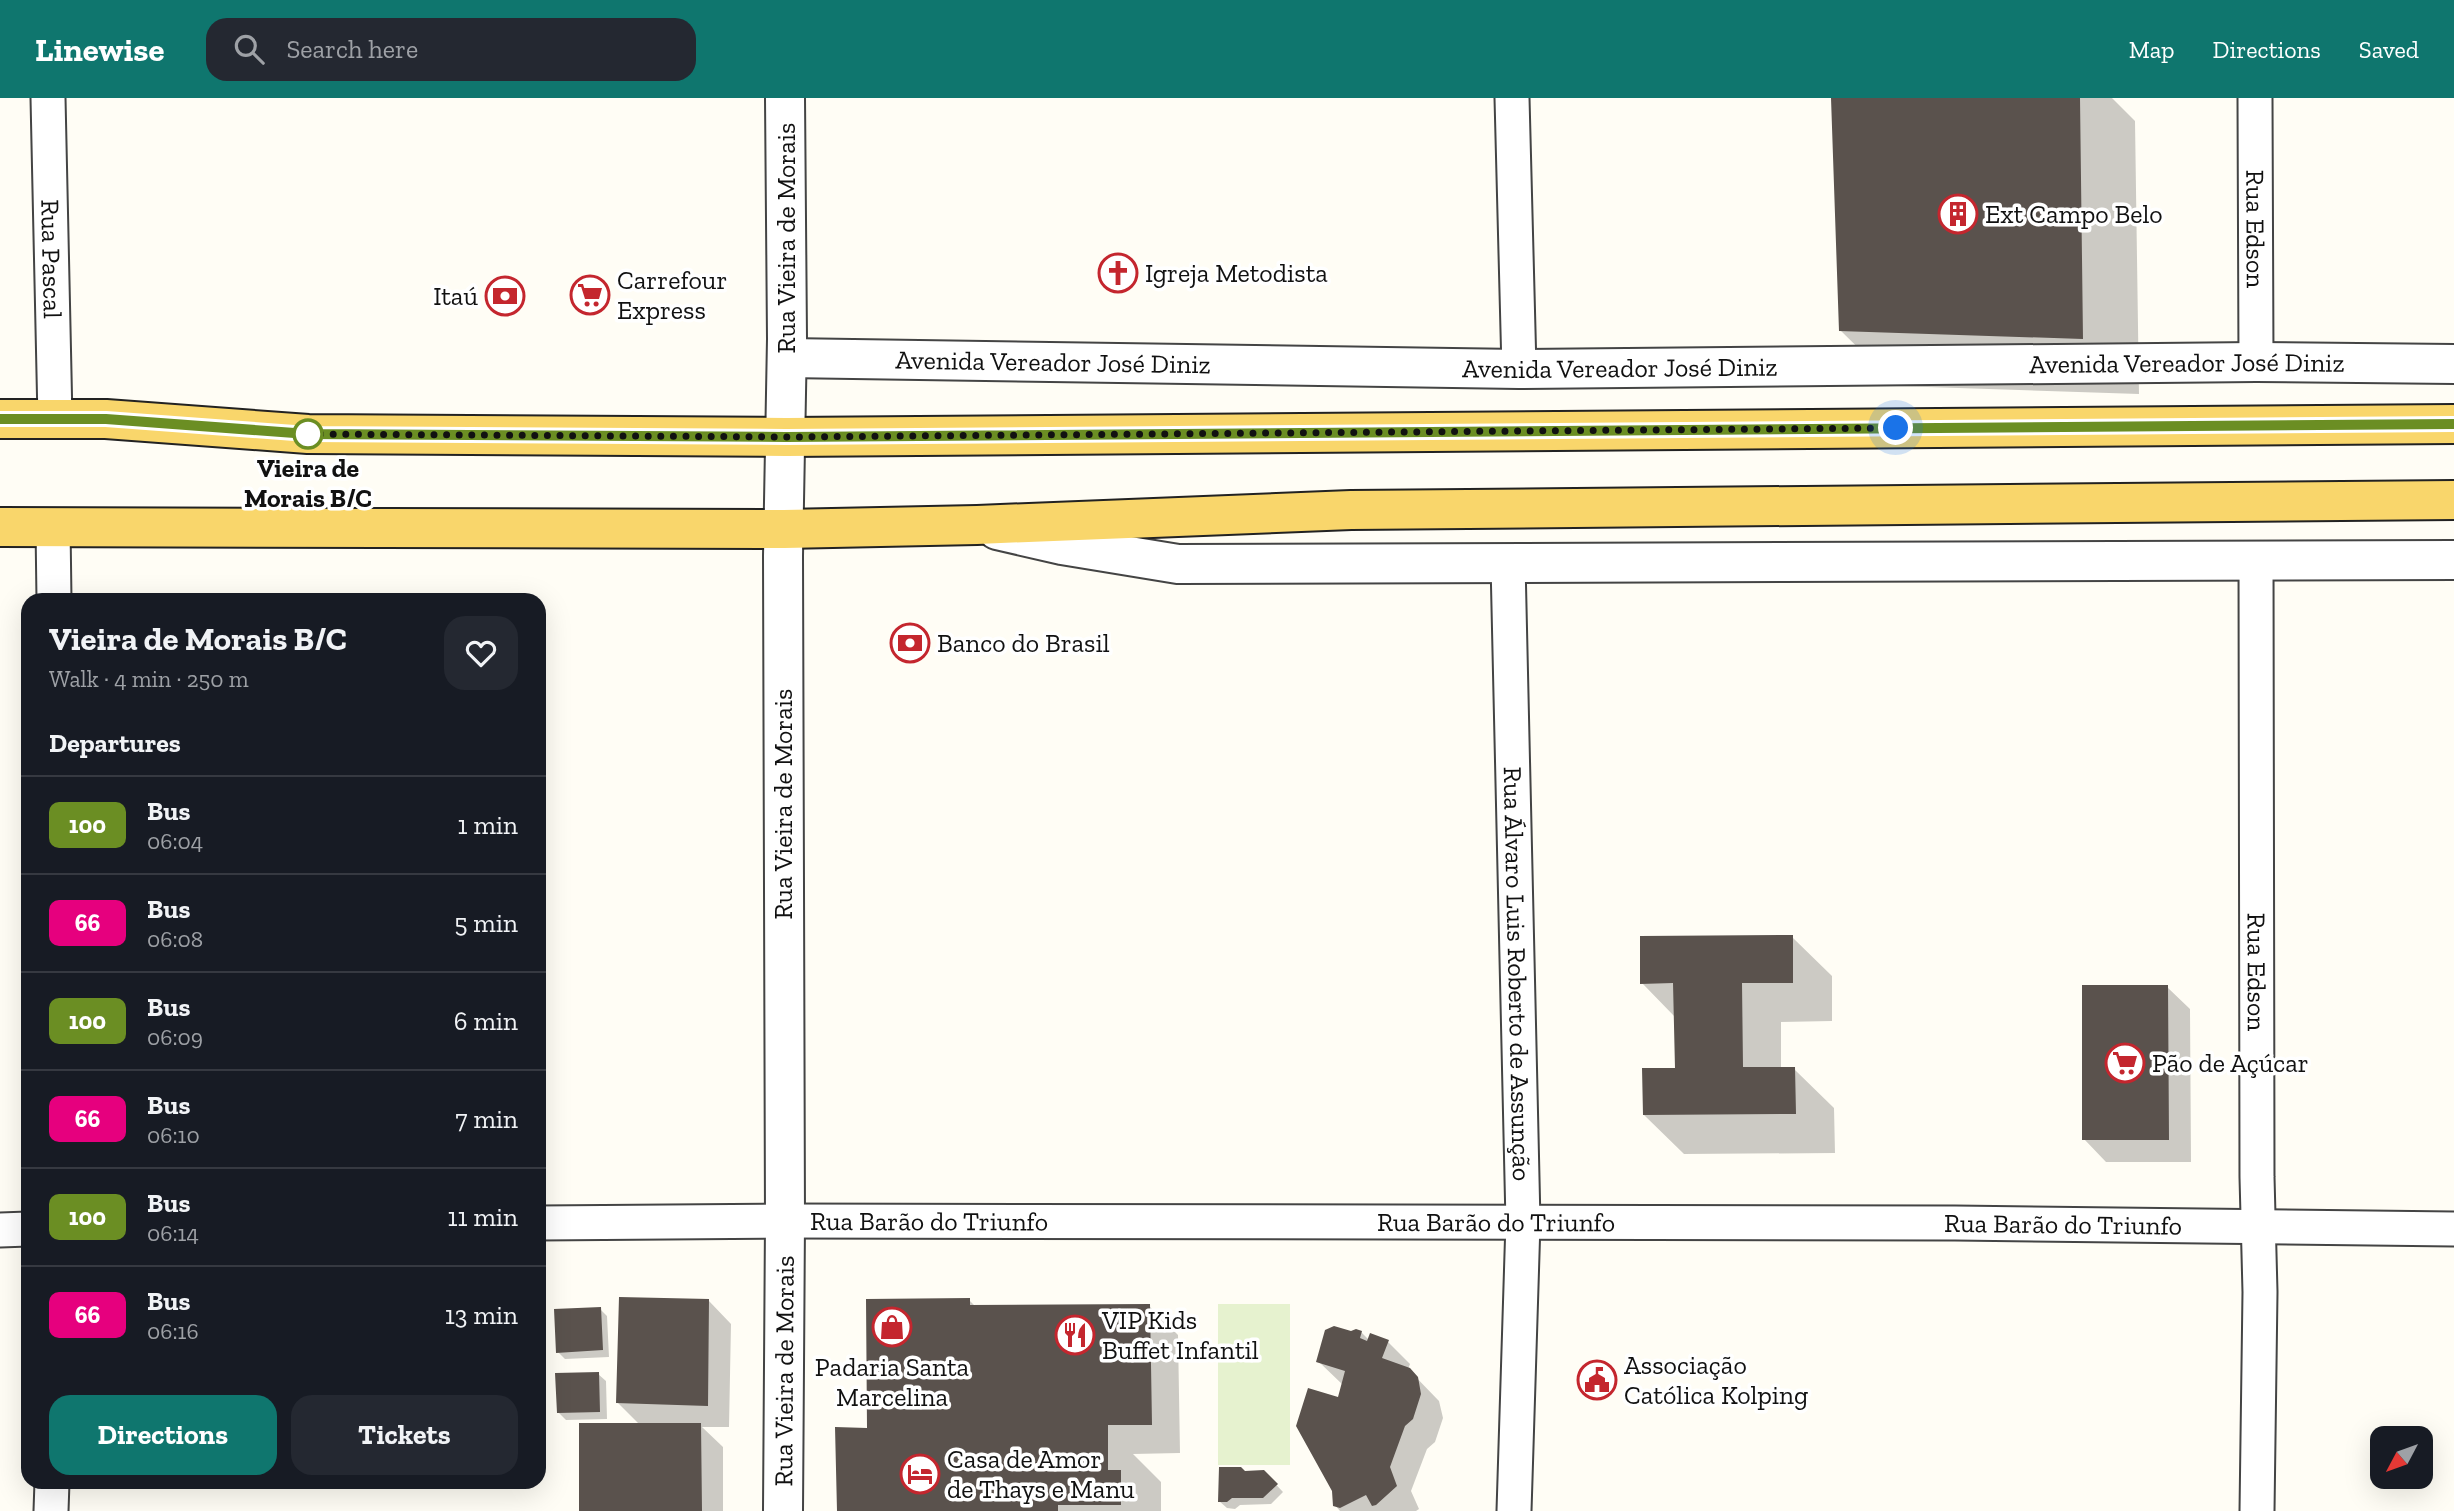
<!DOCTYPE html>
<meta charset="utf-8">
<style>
body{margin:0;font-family:"Zilla Slab",serif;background:#242831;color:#f1f3f6;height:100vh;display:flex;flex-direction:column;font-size:26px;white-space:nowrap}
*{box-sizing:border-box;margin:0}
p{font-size:23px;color:#9ea1a6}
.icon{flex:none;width:38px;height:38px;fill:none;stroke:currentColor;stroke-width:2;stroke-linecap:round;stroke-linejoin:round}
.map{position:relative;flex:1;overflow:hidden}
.sheet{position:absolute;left:21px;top:495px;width:525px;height:896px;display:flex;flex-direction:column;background:#171b24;border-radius:21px;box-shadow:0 7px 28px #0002}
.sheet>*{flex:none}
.badge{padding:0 14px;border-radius:10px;font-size:24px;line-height:46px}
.needle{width:46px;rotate:229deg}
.fabs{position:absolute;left:2370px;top:1328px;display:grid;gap:14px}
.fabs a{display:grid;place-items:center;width:63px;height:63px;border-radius:14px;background:#171b24;box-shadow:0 7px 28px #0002;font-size:35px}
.you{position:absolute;width:35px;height:35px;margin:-18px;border:5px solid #fff;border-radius:50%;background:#1a73e8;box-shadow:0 0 0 10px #1a73e833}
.map>.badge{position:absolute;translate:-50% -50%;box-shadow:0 0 0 4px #fff}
h2{padding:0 28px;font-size:26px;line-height:63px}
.round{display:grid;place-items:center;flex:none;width:74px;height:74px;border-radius:21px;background:#242831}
.summary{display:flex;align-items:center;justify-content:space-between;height:119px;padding:0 28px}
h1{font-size:33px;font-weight:700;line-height:52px}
.button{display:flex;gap:14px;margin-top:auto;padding:14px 28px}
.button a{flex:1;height:80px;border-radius:21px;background:#0f766e;color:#fff;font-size:28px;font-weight:700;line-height:80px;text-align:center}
.button a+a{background:#242831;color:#f1f3f6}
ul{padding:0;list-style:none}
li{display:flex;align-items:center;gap:21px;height:98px;padding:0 28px;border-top:2px solid #363941}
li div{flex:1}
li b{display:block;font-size:26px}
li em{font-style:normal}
li .badge{min-width:77px;font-weight:700;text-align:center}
header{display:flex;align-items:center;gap:42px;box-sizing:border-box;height:98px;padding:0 35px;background:#0f766e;color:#fff}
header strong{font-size:33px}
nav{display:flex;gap:38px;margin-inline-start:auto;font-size:24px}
.search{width:490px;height:63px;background:#242831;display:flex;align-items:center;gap:18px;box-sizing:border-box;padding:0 24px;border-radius:21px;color:#9ea1a6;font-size:26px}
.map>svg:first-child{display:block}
.pitch{fill:#e6f2cf}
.shadow{fill:#0003}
.building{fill:#5a524d}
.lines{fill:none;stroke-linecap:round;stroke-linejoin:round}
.minor-casing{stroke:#444;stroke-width:37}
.tertiary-casing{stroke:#444;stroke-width:42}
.primary-casing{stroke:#222;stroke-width:42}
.minor{stroke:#fff;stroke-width:33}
.tertiary{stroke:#fff;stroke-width:38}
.primary{stroke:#f9d66b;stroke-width:38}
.line-casing{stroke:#fff;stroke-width:16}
.line{stroke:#6b8e23;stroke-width:10}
.walk{stroke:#111;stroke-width:7;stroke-dasharray:0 12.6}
.stop-dot{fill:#fff;stroke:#6b8e23;stroke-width:3.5}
.labels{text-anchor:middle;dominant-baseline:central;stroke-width:7;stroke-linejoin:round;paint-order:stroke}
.poi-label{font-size:26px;fill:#111;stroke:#fff;text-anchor:start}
.street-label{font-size:26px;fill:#111;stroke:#fff}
.stop-label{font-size:26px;font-weight:bold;fill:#111;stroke:#fff}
</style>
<header>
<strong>Linewise</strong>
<div class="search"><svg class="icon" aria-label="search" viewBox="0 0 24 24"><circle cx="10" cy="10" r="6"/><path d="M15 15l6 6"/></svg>Search here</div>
<nav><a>Map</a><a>Directions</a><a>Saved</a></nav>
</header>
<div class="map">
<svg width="2454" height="1413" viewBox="0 0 2454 1413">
<rect width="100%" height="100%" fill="#fffdf5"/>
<path class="pitch" d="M1218 1206H1290V1367H1218Z"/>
<path class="shadow" d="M1833 0H2112L2135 23 2139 296 1897 288 1840 232Z
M1792 839 1832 878V923L1781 924V971H1794L1834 1010 1835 1055 1684 1056 1644 1017 1676 971 1675 919 1642 885Z
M2167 889 2190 911 2191 1064H2106L2084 1041Z
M969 1202 976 1209 1149 1208 1178 1237 1180 1355 1133 1356 1161 1384V1413H838L869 1331Z
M709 1203 731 1226 729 1329H702L723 1349V1413H581L640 1327 618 1305Z
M600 1211 607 1218 609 1259 565 1261 558 1254Z
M1361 1234 1369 1242 1388 1244 1410 1266 1408 1271 1439 1303 1443 1320 1435 1344 1427 1351 1411 1393 1419 1411 1416 1413H1340L1335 1407 1339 1301 1343 1287 1318 1263 1351 1235Z
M598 1276 606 1283 607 1321 566 1322 558 1314Z
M1264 1374 1283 1394 1271 1406 1240 1407 1235 1411 1227 1410 1219 1403 1245 1375Z"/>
<path class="building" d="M1831 0H2080L2083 241 1839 233Z
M1793 837V885H1742L1743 969H1795L1796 1016 1643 1017 1642 970H1675L1673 885 1640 886V838Z
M2082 887H2168L2169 1042H2082Z
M619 1199 709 1201 708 1308 616 1305Z
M970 1200V1207L1150 1206 1152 1327H1108V1372H1121V1407H1058V1413H837L835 1329 867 1330 866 1201Z
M601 1209 603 1252 556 1255 554 1211Z
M1334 1228 1351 1233 1356 1231 1362 1233 1360 1240 1367 1243 1370 1235 1389 1242 1382 1260 1410 1270 1418 1279 1421 1296 1413 1321 1405 1328 1390 1369 1397 1388 1376 1407 1372 1408 1366 1397 1340 1410 1333 1408 1332 1393 1296 1328 1308 1290 1338 1299 1345 1273 1316 1264 1325 1232Z
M599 1274 600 1314 557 1315 555 1275Z
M579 1325H701L702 1413H579Z
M1219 1369H1241L1245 1373 1264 1372 1278 1386 1263 1400H1232L1227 1404H1218Z"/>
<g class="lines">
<defs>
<g id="minor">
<path id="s1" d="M48 0 55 321"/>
<path d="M1512 0 1519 271"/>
<path id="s2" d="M2255 0 2256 264"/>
<path d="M53 429 54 502"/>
<path id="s3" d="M2256 461 2257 1079 2260 1194 2257 1413"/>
<path id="s4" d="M1508 465 1523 1124 1514 1413"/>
<path id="s5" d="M539 1125 785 1123 1955 1125 2454 1131"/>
<path d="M0 1132 28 1131"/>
<path d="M51 1413 52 1384"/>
</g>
<g id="tertiary">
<path id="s6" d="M787 260 1519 271 2256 264 2454 266"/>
<path d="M997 432 1062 447 1178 466 2454 462"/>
<path id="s7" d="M783 1413 785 1123 783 458 787 241 785 0"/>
</g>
<path id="primary" d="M0 321H106L308 336 786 339 2454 326
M0 429 784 431 977 427 1351 412 2454 402"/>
</defs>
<use href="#minor" class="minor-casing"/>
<use href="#tertiary" class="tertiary-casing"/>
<use href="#primary" class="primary-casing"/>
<use href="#minor" class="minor"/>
<use href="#tertiary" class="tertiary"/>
<use href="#primary" class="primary"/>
</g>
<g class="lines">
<defs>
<path id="line" d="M0 321H106L308 336 786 339 2454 326"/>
</defs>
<use href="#line" class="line-casing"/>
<use href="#line" class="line"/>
<path class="walk" d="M308 336 786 339 1896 330"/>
</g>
<defs>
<symbol id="building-ring" viewBox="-11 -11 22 22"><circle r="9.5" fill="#fff" stroke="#c4262e" stroke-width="1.5"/><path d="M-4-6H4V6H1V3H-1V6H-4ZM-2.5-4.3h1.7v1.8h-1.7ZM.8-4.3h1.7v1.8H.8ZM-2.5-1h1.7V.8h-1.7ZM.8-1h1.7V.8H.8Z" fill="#c4262e"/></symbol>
<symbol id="church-ring" viewBox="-11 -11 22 22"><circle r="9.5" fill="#fff" stroke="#c4262e" stroke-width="1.5"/><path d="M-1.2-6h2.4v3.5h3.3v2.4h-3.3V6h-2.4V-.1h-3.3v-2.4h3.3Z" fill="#c4262e"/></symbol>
<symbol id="supermarket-ring" viewBox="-11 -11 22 22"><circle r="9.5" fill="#fff" stroke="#c4262e" stroke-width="1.5"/><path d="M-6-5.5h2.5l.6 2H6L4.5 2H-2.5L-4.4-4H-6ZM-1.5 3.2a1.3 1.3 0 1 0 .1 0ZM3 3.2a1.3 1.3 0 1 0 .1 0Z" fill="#c4262e"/></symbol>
<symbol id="bank-ring" viewBox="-11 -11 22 22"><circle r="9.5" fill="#fff" stroke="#c4262e" stroke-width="1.5"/><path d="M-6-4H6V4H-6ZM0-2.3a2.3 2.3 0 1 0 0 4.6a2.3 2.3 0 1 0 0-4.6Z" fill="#c4262e"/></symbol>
<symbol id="shop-ring" viewBox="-11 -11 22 22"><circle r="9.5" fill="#fff" stroke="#c4262e" stroke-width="1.5"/><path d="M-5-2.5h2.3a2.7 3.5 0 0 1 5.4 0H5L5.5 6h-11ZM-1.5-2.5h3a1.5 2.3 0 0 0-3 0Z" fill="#c4262e"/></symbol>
<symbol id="restaurant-ring" viewBox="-11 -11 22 22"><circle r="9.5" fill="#fff" stroke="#c4262e" stroke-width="1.5"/><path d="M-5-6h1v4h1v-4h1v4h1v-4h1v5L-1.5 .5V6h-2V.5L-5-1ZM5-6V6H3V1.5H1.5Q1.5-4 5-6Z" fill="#c4262e"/></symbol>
<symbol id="civic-ring" viewBox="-11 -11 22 22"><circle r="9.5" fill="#fff" stroke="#c4262e" stroke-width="1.5"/><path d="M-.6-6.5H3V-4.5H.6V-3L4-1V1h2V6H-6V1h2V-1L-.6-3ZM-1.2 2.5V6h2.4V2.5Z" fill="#c4262e"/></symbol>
<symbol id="hotel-ring" viewBox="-11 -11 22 22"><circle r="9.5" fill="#fff" stroke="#c4262e" stroke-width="1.5"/><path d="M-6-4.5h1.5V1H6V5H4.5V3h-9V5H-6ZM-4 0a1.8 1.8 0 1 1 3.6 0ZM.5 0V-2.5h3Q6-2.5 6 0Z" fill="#c4262e"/></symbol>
</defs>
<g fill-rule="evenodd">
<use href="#building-ring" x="1936" y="94" width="44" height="44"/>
<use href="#church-ring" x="1096" y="153" width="44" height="44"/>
<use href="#supermarket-ring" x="568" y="175" width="44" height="44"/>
<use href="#bank-ring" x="483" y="176" width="44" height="44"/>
<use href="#bank-ring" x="888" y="523" width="44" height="44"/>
<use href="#supermarket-ring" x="2103" y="943" width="44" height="44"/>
<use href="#shop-ring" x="870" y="1207" width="44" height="44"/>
<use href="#restaurant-ring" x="1053" y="1215" width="44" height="44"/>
<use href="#civic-ring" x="1575" y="1260" width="44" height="44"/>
<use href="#hotel-ring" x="898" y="1354" width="44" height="44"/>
</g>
<circle class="stop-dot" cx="308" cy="336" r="14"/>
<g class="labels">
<g class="poi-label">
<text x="1985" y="116">Ext Campo Belo</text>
<text x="1145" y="175">Igreja Metodista</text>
<text x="617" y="182">Carrefour<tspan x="617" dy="30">Express</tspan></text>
<text x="478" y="198" text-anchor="end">Itaú</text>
<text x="937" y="545">Banco do Brasil</text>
<text x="2152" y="965">Pão de Açúcar</text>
<text x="1102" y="1222">VIP Kids<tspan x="1102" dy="30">Buffet Infantil</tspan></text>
<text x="1624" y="1267">Associação<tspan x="1624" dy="30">Católica Kolping</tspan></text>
<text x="892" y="1269" text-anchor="middle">Padaria Santa<tspan x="892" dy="30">Marcelina</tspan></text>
<text x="947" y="1361">Casa de Amor<tspan x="947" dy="30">de Thays e Manu</tspan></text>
</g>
<g class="street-label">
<text stroke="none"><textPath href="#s2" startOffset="131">Rua Edson</textPath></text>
<text transform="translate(786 140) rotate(-90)">Rua Vieira de Morais</text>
<text stroke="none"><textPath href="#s1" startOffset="161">Rua Pascal</textPath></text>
<text stroke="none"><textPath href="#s6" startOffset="266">Avenida Vereador José Diniz</textPath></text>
<text stroke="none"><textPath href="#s6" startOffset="1400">Avenida Vereador José Diniz</textPath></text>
<text stroke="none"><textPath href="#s6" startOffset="833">Avenida Vereador José Diniz</textPath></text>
<text transform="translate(783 706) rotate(-90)">Rua Vieira de Morais</text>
<text stroke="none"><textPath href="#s3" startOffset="413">Rua Edson</textPath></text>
<text stroke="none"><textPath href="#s4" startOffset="411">Rua Álvaro Luis Roberto de Assunção</textPath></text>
<text stroke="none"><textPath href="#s5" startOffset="390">Rua Barão do Triunfo</textPath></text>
<text stroke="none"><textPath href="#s5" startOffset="957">Rua Barão do Triunfo</textPath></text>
<text stroke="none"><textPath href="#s5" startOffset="1524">Rua Barão do Triunfo</textPath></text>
<text stroke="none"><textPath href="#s7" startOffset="140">Rua Vieira de Morais</textPath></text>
</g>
<g class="stop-label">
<text x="308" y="370">Vieira de<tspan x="308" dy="30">Morais B/C</tspan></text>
</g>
</g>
</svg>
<div class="fabs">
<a><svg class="needle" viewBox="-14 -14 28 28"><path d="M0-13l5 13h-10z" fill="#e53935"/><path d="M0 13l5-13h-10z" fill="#9ea1a6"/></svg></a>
</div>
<div class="you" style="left:1896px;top:330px"></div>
<section class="sheet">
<div class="summary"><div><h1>Vieira de Morais B/C</h1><p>Walk · 4 min · 250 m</p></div><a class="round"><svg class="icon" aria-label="heart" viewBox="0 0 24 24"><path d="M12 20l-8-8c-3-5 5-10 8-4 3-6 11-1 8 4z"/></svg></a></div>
<h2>Departures</h2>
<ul>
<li><span class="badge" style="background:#6b8e23;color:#fff">100</span><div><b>Bus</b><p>06:04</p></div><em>1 min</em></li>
<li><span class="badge" style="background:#e6007e;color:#fff">66</span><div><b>Bus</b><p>06:08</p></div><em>5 min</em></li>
<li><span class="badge" style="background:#6b8e23;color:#fff">100</span><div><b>Bus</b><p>06:09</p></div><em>6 min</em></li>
<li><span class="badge" style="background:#e6007e;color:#fff">66</span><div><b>Bus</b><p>06:10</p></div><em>7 min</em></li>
<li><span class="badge" style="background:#6b8e23;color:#fff">100</span><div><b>Bus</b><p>06:14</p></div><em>11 min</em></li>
<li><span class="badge" style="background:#e6007e;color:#fff">66</span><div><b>Bus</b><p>06:16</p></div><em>13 min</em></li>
</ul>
<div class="button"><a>Directions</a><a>Tickets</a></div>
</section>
</div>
